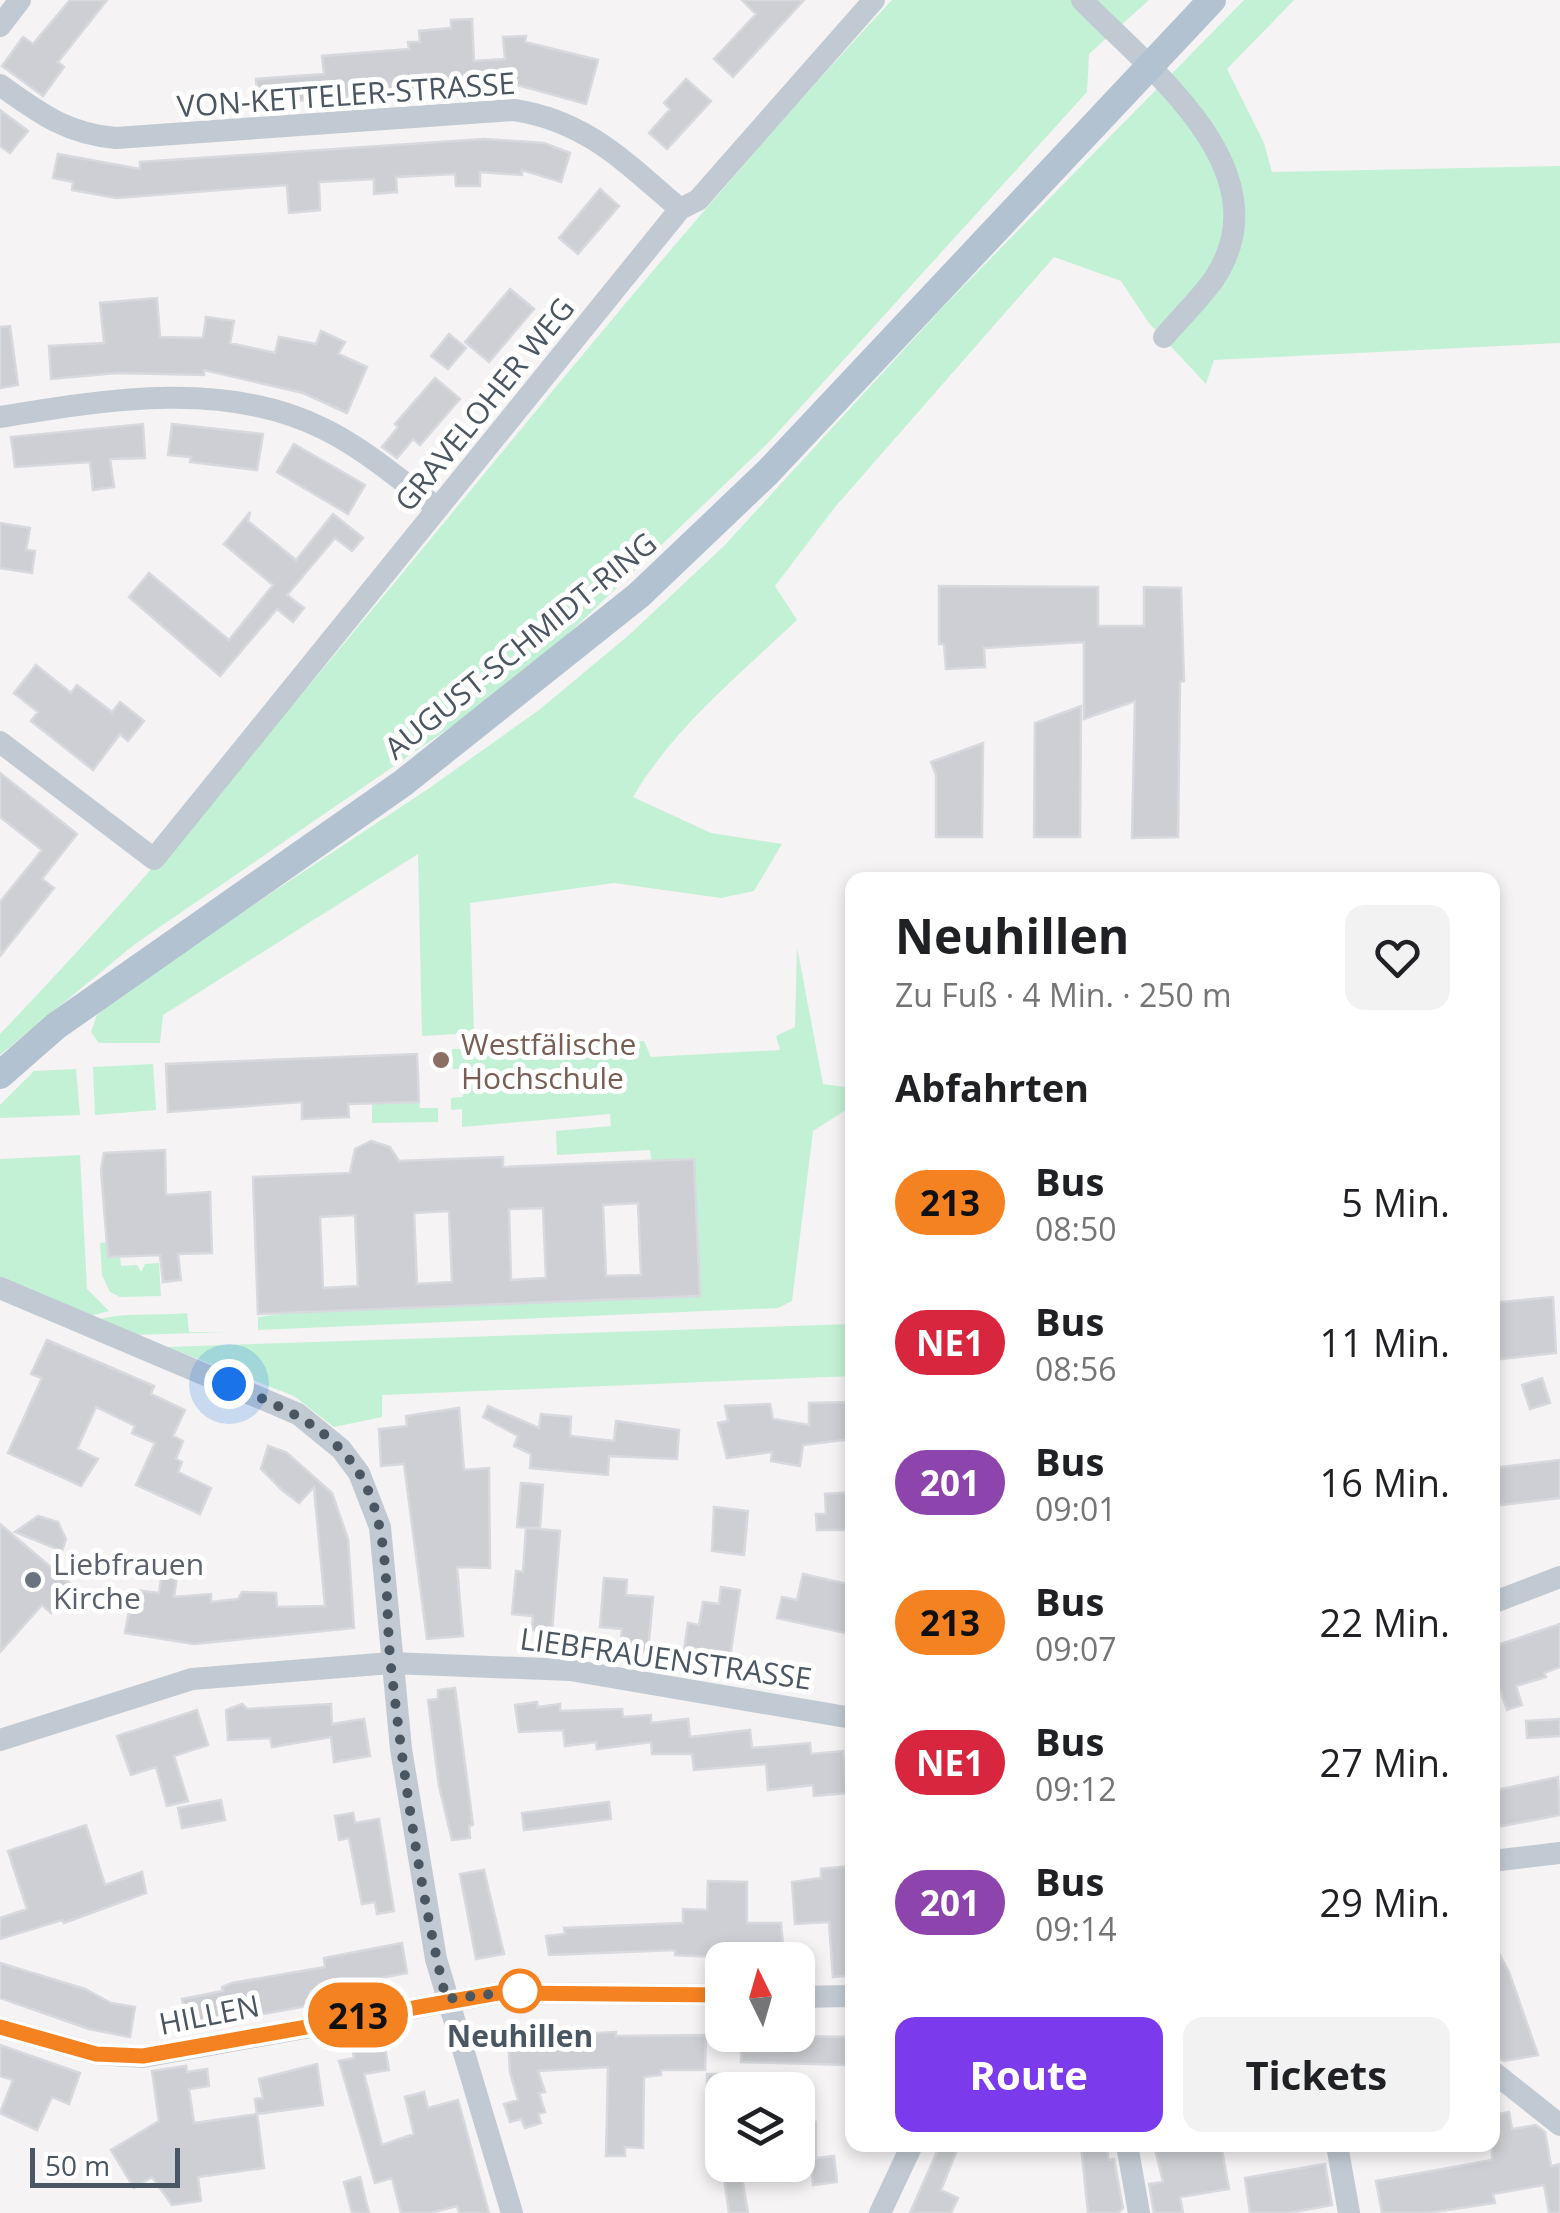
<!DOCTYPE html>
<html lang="de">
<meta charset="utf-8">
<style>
body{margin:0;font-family:"Open Sans",sans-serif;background:#f2f2f2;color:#202124;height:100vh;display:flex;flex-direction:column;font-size:38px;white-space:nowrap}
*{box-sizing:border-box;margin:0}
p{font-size:32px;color:#757577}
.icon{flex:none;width:55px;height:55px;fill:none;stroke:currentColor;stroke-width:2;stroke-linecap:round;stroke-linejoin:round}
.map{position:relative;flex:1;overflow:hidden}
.panel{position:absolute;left:845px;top:872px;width:655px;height:1280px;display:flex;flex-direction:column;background:#fff;border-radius:20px;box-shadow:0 5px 15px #0003}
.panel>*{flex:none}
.badge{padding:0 20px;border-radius:32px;font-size:35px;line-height:65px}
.needle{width:65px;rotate:355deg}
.fabs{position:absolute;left:705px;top:1942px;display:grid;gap:20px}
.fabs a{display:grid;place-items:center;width:110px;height:110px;border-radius:20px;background:#fff;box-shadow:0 5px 15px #0003;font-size:50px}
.scale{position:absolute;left:30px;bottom:25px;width:150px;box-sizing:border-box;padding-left:10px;border:5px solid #4a5661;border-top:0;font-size:28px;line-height:35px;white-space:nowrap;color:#4a5661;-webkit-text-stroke:8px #fff;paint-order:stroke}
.you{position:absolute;width:50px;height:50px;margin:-25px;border:8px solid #fff;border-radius:50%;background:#1a73e8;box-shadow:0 0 0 15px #1a73e833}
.map>.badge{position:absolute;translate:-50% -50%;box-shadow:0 0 0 5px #fff}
h2{padding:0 50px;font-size:38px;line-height:90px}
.round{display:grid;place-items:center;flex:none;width:105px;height:105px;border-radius:20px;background:#f2f2f2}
.head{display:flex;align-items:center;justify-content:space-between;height:170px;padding:0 50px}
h1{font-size:48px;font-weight:700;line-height:75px}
.cta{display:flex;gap:20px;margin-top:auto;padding:20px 50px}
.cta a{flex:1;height:115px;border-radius:20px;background:#7c3aed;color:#fff;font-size:40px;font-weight:700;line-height:115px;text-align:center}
.cta a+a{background:#f2f2f2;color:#202124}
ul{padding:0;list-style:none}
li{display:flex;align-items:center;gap:30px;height:140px;padding:0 50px}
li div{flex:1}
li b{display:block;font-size:38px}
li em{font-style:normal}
li .badge{min-width:110px;font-weight:700;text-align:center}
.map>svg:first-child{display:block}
.green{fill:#c3f1d5}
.building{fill:#cdcfd5;stroke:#d7d9de;stroke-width:2.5;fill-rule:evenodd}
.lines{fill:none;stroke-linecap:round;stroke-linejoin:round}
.minor{stroke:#c1cad2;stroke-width:22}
.major{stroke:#b3c2d1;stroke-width:28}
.line-casing{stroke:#fff;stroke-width:22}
.line{stroke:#f58220;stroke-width:15}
.walk{stroke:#4a5661;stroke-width:10;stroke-dasharray:0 18}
.education-dot{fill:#8d6e63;stroke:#fff;stroke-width:4}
.worship-dot{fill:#6b7280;stroke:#fff;stroke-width:4}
.stop-dot{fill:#fff;stroke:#f58220;stroke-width:5}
.labels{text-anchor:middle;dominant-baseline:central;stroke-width:10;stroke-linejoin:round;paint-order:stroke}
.street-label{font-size:30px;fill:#4a5661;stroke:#fff}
.education-label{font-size:30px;fill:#785e54;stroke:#fff;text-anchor:start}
.worship-label{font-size:30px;fill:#5b616d;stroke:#fff;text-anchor:start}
.stop-label{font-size:30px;font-weight:bold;fill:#4a5661;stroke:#fff}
</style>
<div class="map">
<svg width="1560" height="2213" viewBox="0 0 1560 2213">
<rect width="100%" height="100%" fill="#f5f3f3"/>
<path class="green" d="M892 0H1149L1089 54 1087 92 769 442 561 641 464 718 135 944 0 1055V1034C315 705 581 333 892 0Z
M1244 0H1294L1227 69 1264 143 1272 172 1560 166V343L1214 360 1206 384 1149 323 1121 281 1054 257 835 507 775 586 797 620C738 676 675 726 633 797L711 833 782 844 754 891 721 898 614 883 470 903 474 1033 422 1036 418 854 163 1015 160 1043H99L91 1032 97 1015 148 975 428 789 539 710 629 635 724 546 943 307Z
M797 947 823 1084 852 1088V1106L813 1131 792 1301 778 1308 258 1330V1317L296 1312 699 1296 694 1159 651 1160 650 1150 557 1155 556 1131 611 1126 610 1114 462 1127V1109L451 1110V1098L463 1097 462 1069H453L452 1049 644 1041 651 1057 780 1050 776 1036 795 1027Z
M153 1064 156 1110 95 1115 93 1067Z
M76 1069 80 1115 0 1118V1105L34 1071Z
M419 1102 420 1108H438V1122L372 1123V1104Z
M80 1155 87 1289 109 1311 90 1316 0 1277V1159Z
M107 1242 108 1257H120L121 1266 137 1265 141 1272 145 1264 159 1263 161 1296 120 1297 110 1292 102 1275 100 1243Z
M187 1313 189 1332H226L134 1335 97 1320C120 1312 159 1316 187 1313Z
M852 1324V1376L382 1395V1417L334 1427 294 1396 167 1347Z"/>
<path class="building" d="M70 0H107L58 62 64 67 43 96 2 66 23 37 33 44Z
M742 0H804L733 77 714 59 756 14Z
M472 19 474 61 505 59 503 37 526 36 525 42 598 60 586 104 514 84 258 104 256 79 324 74 322 56 409 49 408 42H420L419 31 451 28V20Z
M686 79 711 101 667 149 649 133 670 109 664 103Z
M0 110 28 131 10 153 0 146Z
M484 139 544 143 570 153 561 182 522 170V175L480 172V186H456L455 174 396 177 397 192 374 194V179L319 182 320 210 289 213 287 185 116 198 72 190 73 182 53 178 58 154 140 169V162Z
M600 189 619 206 578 254 559 238Z
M510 289 534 309 489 362 465 342Z
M157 298 160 337 203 338 206 317 234 321 230 343 275 353 279 337 316 344 321 331 345 342 338 354 367 367 347 413 303 393 204 370V375L117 373 51 379 49 346 104 343 100 303Z
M10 326 18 385 0 388V327Z
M449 334 466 348 448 369 431 356Z
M435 378 460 399 420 445 413 439 397 458 382 447 398 427 395 424Z
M143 424 145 458 110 459 114 487 93 490 90 462 15 467 11 437Z
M172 424 263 434 257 470 190 462 191 457 168 455Z
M294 444 365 485 348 514 277 472Z
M250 512 248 521 296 560 333 514 363 538 352 551 335 538 287 595 304 608 293 622 277 609 220 676 129 597 149 573 229 640 273 585 224 544Z
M0 523 30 528 26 550 35 551 32 573 0 568Z
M939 586 1098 587V626H1144V587L1181 588 1184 681 1180 682 1178 837 1132 838 1135 701 1084 719V642L984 648 985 667 946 669 944 644H939Z
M36 665 71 693 77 685 112 712 120 702 144 721 128 741 120 734 93 770 31 721 38 712 14 693Z
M1081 706 1080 837H1034L1035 723Z
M983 743 982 837H936V775L931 762Z
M0 773 77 834 42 879 54 888 0 956V902L42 850 0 817Z
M417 1054 419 1102 348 1104 349 1117 302 1119V1102L168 1112 166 1064Z
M371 1141 390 1147 399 1161 503 1157V1167L694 1159 700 1296 258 1314 253 1177 350 1173 355 1149ZM638 1203 641 1275 606 1276 603 1205ZM543 1208 546 1278 511 1280 509 1209ZM449 1211 452 1282 417 1284 414 1213ZM355 1215 358 1286 323 1288 320 1217Z
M165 1150 166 1195 210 1192 212 1253 178 1254 181 1280 163 1282 160 1255 108 1257 101 1170 104 1153Z
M1553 1297 1556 1353 1492 1360V1303Z
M47 1340 154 1386 151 1394 185 1410 173 1436 183 1441 176 1459 182 1462 178 1472 211 1488 200 1514 136 1485 155 1443 132 1433 135 1426 96 1407 77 1449 98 1459 81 1486 8 1453 42 1378 31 1374Z
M1542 1378 1550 1403 1530 1409 1522 1385Z
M852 1402V1439L803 1445 800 1466 771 1461 772 1452 727 1458 718 1423 728 1421 725 1406 770 1404 773 1419 809 1425V1403Z
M488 1406 539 1428 541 1414 571 1417 570 1436 614 1441 616 1421 679 1430 677 1459 609 1456 608 1475 530 1468 531 1454 514 1446 518 1436 483 1417Z
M459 1408 464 1470 489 1468 490 1568 457 1567 463 1636 427 1639 404 1464 381 1466 379 1429 407 1426 406 1416Z
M268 1446 286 1452 332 1493 348 1539 354 1628 194 1644 125 1633 133 1590 159 1593 163 1566 178 1569 174 1597 211 1594V1602L238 1599 242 1592 276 1593 277 1607 325 1606 314 1487 299 1503 282 1490 261 1469Z
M1560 1460V1498L1492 1506V1468Z
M521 1483 543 1485 540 1528 517 1527Z
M852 1492V1520L847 1530H817L816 1514H826L825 1494Z
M714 1507 748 1511 744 1555 712 1551Z
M38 1516 58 1522 66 1539 62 1551 15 1532Z
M0 1524 73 1586 51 1613 42 1605 0 1652Z
M526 1528 560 1531 552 1632 532 1630 533 1616 512 1614 516 1571 523 1572Z
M803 1574 852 1585 850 1634 777 1618 782 1597 797 1600Z
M604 1578 627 1580 626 1595 653 1597 648 1652 620 1650 622 1629 600 1627Z
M721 1587 740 1590 729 1664 683 1657 688 1623 699 1625 703 1602 719 1604Z
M1560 1624V1667L1544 1673 1546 1677 1516 1686 1522 1705 1507 1710 1492 1667V1647Z
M455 1688 473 1825 469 1826 470 1838 452 1840 439 1786 428 1700 438 1699V1690Z
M537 1702 538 1707 560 1704V1711L622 1709 623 1717 651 1715V1723L688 1719 690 1737 750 1730 752 1748 810 1743 811 1754 843 1751 847 1793 814 1796 813 1785 768 1790 766 1764 694 1770 692 1754H652L651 1742 597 1749 596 1742 565 1746 563 1730 519 1732 515 1705Z
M242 1704 247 1709 331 1704 332 1724 364 1719 370 1756 334 1762 331 1737 272 1747 270 1738 228 1740 226 1710Z
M197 1710 208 1745 174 1756 188 1801 167 1806 156 1767 131 1775 117 1736Z
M1560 1719V1736L1527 1738 1526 1721Z
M1558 1777 1560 1815 1492 1828V1791Z
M221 1800 225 1820 182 1828 178 1808Z
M609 1802 611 1819 524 1830 522 1813Z
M353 1813 355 1823 379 1819 394 1911 377 1914 375 1902 362 1904 349 1838 339 1840 335 1816Z
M86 1825 105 1885 142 1872 146 1893 64 1923 62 1920 0 1939V1918L27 1909 8 1851Z
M852 1866V1975L833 1977 829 1922 795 1924 792 1882 821 1878V1869Z
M484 1870 504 1954 476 1959 460 1874Z
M708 1881 747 1882V1923H781L783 1945 775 1946 774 1960 675 1955V1950L549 1955 546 1936 565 1934 564 1928 683 1923V1909L707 1910Z
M1492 1941 1509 1972 1538 2055 1504 2061 1492 2056Z
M402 1943 407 1973 310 1991 312 2005 188 2028 182 1999 223 1991 222 1987 232 1983 325 1967 324 1958Z
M0 1963 85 1989 111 2003 135 2007 130 2037 89 2029 0 1998Z
M616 2032V2036L706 2035 705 2070H661V2075L644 2077 643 2148 625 2147V2156H606L608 2067 538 2071 545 2092 539 2093 545 2112 538 2114 541 2123 525 2128 521 2119 510 2122 504 2104 518 2100 510 2072 508 2037Z
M741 2035 848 2037 847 2065 741 2062Z
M383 2037 389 2070 364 2074 382 2145 414 2134 405 2097 424 2092 428 2108 458 2100 489 2213H459L457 2206 430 2213H401L392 2178 375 2183 339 2061 354 2058 351 2042Z
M0 2045 80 2073 69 2104 52 2097 37 2130 0 2113 13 2080 0 2076Z
M317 2064 323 2105 257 2114 255 2099 263 2098 259 2079Z
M186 2066 187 2072 207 2069 209 2086 189 2089 194 2123 257 2114 264 2168 198 2177 201 2201 172 2205 152 2177 134 2188 111 2150 159 2121 152 2071Z
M707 2074H744V2090L707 2096Z
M1509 2112 1512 2129 1536 2125 1545 2132 1551 2166 1560 2164V2213H1549L1544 2185 1493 2194 1495 2203 1427 2213H1382L1376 2181 1492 2160V2115Z
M816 2122V2158L834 2156 837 2182 813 2185 812 2173 801 2175 798 2124Z
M940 2145H959L941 2190 958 2198 951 2213H910Z
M1081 2145H1106L1109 2160 1114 2159 1123 2208 1118 2213H1088Z
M1154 2145H1221L1229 2189 1180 2197 1183 2213H1154L1149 2184 1163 2182Z
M1325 2164 1332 2205 1288 2213H1250L1245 2178Z
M722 2165H740L748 2213H729Z
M360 2177 369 2213H352L344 2182Z"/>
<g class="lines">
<path class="minor" d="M1082 0C1149 69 1286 171 1214 279 1200 299 1180 318 1164 337
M0 26 20 0
M0 85C39 113 67 134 116 138L514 110C587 121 626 163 680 209
M0 417C105 400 225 379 324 429 365 449 401 481 438 508
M0 742 154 859 680 209 698 200 874 0
M0 1288 298 1414 341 1449 359 1473 380 1527 401 1749 436 1959 512 2213
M1492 1603 1560 1577
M0 1740 192 1679 391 1663 570 1670 852 1718
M1492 1861 1560 1853
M798 1997 852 1996
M0 2027 96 2054 143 2057 498 1993 722 1995
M1492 2071 1560 2125
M1127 2145 1139 2213
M1337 2145 1349 2213
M880 2213 912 2145"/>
<path class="major" d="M0 1075 56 1026 403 783 639 595 767 473 1212 0"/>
</g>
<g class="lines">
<defs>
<path id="line" d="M0 2027 96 2054 143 2056 498 1993 722 1995"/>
</defs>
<use href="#line" class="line-casing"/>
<use href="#line" class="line"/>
<path class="walk" d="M229 1384C279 1406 329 1425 359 1473 393 1529 384 1604 391 1667 404 1778 420 1890 446 1999L520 1991"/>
</g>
<circle class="education-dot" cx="441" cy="1060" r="10"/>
<circle class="worship-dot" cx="33" cy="1580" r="10"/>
<circle class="stop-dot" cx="520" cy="1991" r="20"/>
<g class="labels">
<g class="street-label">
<text transform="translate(346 94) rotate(-4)">VON-KETTELER-STRASSE</text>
<text transform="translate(484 404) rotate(-51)">GRAVELOHER WEG</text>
<text transform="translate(520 645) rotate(-39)">AUGUST-SCHMIDT-RING</text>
<text transform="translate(666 1658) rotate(8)">LIEBFRAUENSTRASSE</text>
<text transform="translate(209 2014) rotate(-11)">HILLEN</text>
</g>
<g class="education-label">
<text x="461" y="1043">Westfälische<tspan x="461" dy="34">Hochschule</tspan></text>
</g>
<g class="worship-label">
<text x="53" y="1563">Liebfrauen<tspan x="53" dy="34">Kirche</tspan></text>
</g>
<g class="stop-label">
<text x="520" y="2035">Neuhillen</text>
</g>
</g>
</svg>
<div class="fabs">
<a><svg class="needle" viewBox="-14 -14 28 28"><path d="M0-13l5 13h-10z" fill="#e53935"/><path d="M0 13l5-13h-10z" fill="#757577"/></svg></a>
<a><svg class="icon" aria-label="layers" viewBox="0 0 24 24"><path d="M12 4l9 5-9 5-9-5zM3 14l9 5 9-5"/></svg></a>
</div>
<div class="scale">50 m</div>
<div class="you" style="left:229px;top:1384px"></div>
<b class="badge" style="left:358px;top:2015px;background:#f58220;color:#111">213</b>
<section class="panel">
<div class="head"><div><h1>Neuhillen</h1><p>Zu Fuß · 4 Min. · 250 m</p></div><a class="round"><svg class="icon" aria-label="heart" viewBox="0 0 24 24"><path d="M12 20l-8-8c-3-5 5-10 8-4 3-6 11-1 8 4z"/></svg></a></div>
<h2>Abfahrten</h2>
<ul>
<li><span class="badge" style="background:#f58220;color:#111">213</span><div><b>Bus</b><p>08:50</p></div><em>5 Min.</em></li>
<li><span class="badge" style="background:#d7263d;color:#fff">NE1</span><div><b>Bus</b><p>08:56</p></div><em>11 Min.</em></li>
<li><span class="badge" style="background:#8e44ad;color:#fff">201</span><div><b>Bus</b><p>09:01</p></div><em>16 Min.</em></li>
<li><span class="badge" style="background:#f58220;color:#111">213</span><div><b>Bus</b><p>09:07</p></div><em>22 Min.</em></li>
<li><span class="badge" style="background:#d7263d;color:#fff">NE1</span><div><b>Bus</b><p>09:12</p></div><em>27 Min.</em></li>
<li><span class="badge" style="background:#8e44ad;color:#fff">201</span><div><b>Bus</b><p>09:14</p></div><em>29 Min.</em></li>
</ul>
<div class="cta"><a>Route</a><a>Tickets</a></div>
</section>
</div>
